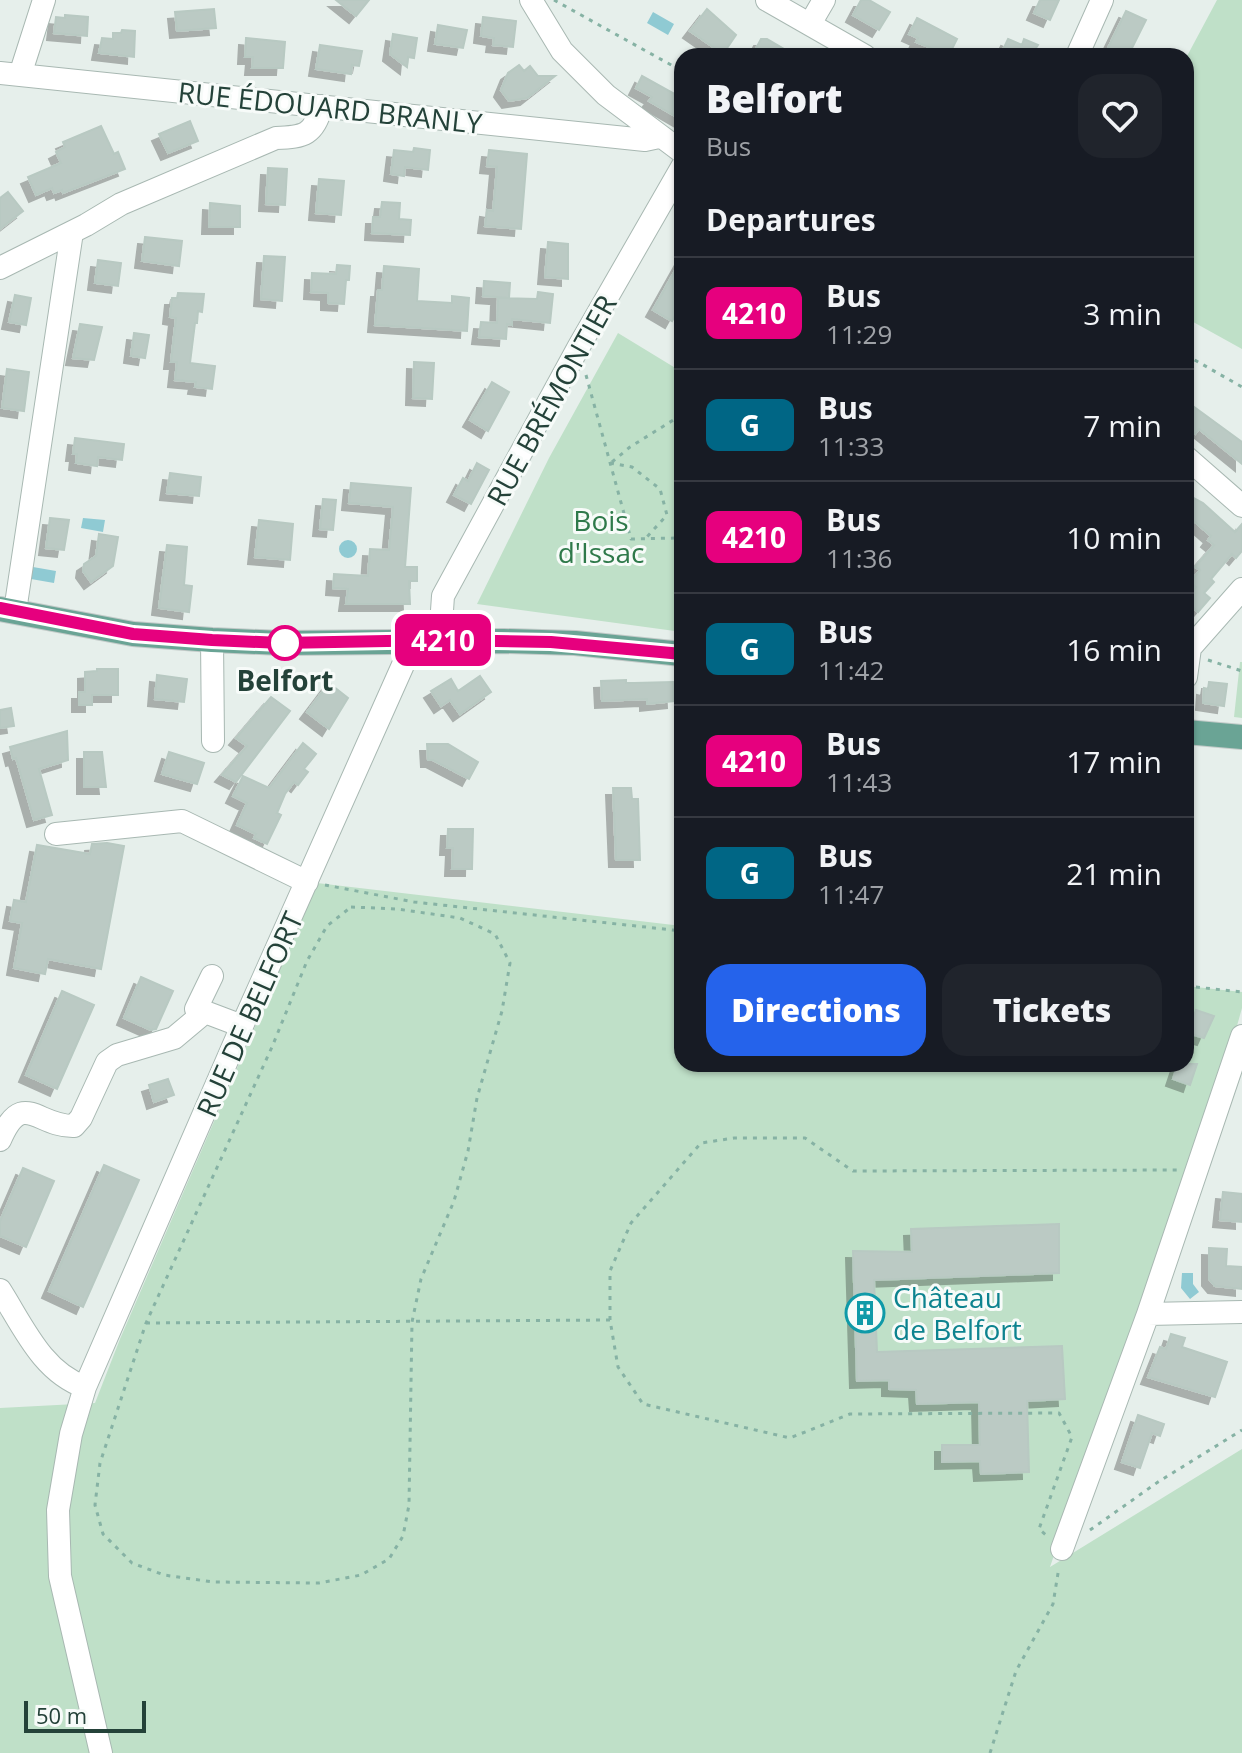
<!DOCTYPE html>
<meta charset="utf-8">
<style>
body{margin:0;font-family:"Open Sans",sans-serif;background:#20242c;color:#f1f3f6;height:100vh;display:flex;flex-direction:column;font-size:30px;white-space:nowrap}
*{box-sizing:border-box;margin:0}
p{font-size:26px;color:#9ea1a6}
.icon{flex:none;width:44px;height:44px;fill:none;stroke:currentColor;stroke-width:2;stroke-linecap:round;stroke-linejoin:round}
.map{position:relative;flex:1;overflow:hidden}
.details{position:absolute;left:674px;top:48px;width:520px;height:1024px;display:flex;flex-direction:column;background:#171b24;border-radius:24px;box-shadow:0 2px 6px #0004}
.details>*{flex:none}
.badge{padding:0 16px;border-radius:12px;font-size:28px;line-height:52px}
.scale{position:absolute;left:24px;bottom:20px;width:122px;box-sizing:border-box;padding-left:8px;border:4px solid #244239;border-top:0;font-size:22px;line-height:28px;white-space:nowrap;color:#244239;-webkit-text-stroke:6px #f7fbf9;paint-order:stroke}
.map>.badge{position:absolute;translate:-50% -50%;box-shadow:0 0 0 4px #fff}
h2{padding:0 32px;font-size:30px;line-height:72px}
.round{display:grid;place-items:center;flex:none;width:84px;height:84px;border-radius:24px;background:#20242c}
.overview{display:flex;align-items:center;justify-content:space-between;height:136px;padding:0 32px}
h1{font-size:38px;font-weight:800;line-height:60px}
.action{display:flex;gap:16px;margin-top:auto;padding:16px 32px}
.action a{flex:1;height:92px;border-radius:24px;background:#2563eb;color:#fff;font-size:32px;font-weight:800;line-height:92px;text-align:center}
.action a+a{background:#20242c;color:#f1f3f6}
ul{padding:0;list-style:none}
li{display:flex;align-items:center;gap:24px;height:112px;padding:0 32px;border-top:2px solid #363941}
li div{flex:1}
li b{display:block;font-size:30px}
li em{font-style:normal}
li .badge{min-width:88px;font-weight:700;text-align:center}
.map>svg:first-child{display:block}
.green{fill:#bfe0c8}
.water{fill:#8fcad3}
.building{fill:#bbcac4;stroke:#b8c9c2;stroke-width:2;filter:url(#shadow)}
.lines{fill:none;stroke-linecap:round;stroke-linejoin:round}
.minor-casing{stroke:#a8b8b2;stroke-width:24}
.major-casing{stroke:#c2cac8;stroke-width:26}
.path{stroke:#86b2a4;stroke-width:3;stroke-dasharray:4 6;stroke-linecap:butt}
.minor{stroke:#fff;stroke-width:22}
.major{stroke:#6aa495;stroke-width:24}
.line-casing{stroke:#fff;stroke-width:18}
.line{stroke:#e6007e;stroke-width:12}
.stop-dot{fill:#fff;stroke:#e6007e;stroke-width:4}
.labels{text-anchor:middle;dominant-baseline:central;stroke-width:6;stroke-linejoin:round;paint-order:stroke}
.street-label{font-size:28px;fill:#244239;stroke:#f7fbf9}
.park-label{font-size:28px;fill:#2e794a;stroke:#f7fbf9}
.stop-label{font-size:28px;font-weight:bold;fill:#244239;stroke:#f7fbf9}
.culture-label{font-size:28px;fill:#0d838f;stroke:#f7fbf9;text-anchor:start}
</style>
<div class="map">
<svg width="1242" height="1753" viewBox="0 0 1242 1753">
<defs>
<filter id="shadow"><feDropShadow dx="-7" dy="7" stdDeviation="0" flood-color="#0004"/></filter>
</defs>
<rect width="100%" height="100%" fill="#e6efeb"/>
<path class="green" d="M1217 0H1242V349L1186 318V58Z
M618 333 682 372V632L477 604 549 458Z
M1240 662H1242V718L1234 717Z
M317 883 682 926V1064H1186V986L1242 992V1008L1196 1171 1173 1206 1050 1567 1242 1449V1753H0V1408L95 1403 120 1339Z"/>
<path class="water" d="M653 12 674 24 668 35 647 23Z
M83 518 105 520 103 532 81 528Z
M339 549a9 9 0 1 1 18 0a9 9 0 1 1-18 0Z
M33 567 56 571 54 583 31 579Z
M1182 1273H1193V1284L1199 1292 1190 1299 1181 1288Z"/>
<path class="building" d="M336 0H369L356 16Z
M861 0H869L890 12 879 30 853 15Z
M1040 0H1059L1050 20 1034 13Z
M214 9 216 28 177 31 175 12Z
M707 9 736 35 725 51 722 49 719 51 690 31Z
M1126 11 1146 20 1128 56H1124L1108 48Z
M65 15 88 17 87 36 54 33 56 17 65 18Z
M483 17 516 21 513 47 493 45 494 38 481 36Z
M917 18 957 39 949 55 916 42 918 38 909 34Z
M438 25 467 30 463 48 435 44Z
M122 30 135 31 134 57 99 53 102 38 113 39V33H121Z
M393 34 417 38 414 58 408 57 407 67 390 54Z
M246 38 285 42 283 68H252L253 57H245Z
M761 39H767L796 56H752Z
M1008 39 1022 45 1024 39 1038 45 1034 51 1044 56H1000Z
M320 45 362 51 359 66 352 65 351 74 316 69Z
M519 65 524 71 530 66 538 76H555L527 98 509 101 501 90 508 73Z
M642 76 682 98V120L649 101 652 97 636 88Z
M190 121 198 141 168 153 159 134Z
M101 126 114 154 118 152 125 169 63 193 62 190 54 193 52 188 36 195 28 177 61 163 56 152 65 147 63 142Z
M414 148 430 150 428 170 405 167 404 176 391 174 394 150 413 152Z
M489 150 527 154 521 229 485 226 487 210 493 211 497 167 487 166Z
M268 168 287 169 285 205 266 204Z
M319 179 344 181 341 215 316 213Z
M8 192 23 211 0 229V198Z
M382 202 400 203 399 219 411 220 410 235 372 233 373 217H380Z
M210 203 240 206V227H209Z
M145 237 182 241 179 266 142 261Z
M548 242 568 244V279L545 277Z
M264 256 285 257 282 301 261 299Z
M682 258V303L672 321 653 310Z
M98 260 121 263 118 286 95 283Z
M337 265 350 266 349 280H346L344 304 328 303V293L311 292 312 273 336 274Z
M384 266 419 269 417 301 452 303V296L469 298 467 331 375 325 378 290H382Z
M484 281 510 283 509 298 483 296Z
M538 292 553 294 550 323 512 319V325L507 324 506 339 479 337 481 322 497 323 498 298 537 299Z
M178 293 204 294 202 312 198 311 197 323H195L190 363 215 366 212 389 195 387 196 382 175 380 177 362H171L176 318 170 317 172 298H177Z
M15 295 31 298 26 325 9 322Z
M80 324 102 327 94 360 73 358Z
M134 333 149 335 145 358 131 356Z
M414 362 434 363 432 399 413 398Z
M7 369 29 372 24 411 2 408Z
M492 382 509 392 488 431 470 420Z
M1186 401 1242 442V464L1199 429 1195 434 1186 428Z
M75 438 124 444 122 460 98 457 97 466 76 463 77 454H73Z
M477 463 489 470 471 504 454 495 463 478 468 481Z
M170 473 201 477 199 496 167 493Z
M351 483 411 488 405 567H417V581H409L410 604H346L348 589 333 588 334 574 368 576 370 549 389 550 393 507 349 503Z
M1186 494 1203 503 1235 532 1242 524V551L1236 558 1232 554 1211 579 1214 582 1204 593 1210 598 1198 612 1186 601V598L1196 587 1190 582 1200 570 1195 567 1214 545 1208 540 1211 536 1186 514Z
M323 499 336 500 333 530 320 529Z
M50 518 69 520 64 550 46 548Z
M259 520 293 524 290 560 255 557Z
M99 534 118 537 113 566 91 582 83 571 84 564 96 556Z
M167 545 187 547 184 585 192 586 189 612 159 608Z
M97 669H118V695H92V705H79V692H85V672L97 671Z
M157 675 187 679 184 702 155 699Z
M480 676 491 692 460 714 450 700 441 706 431 691 451 679 458 691Z
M626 680V683H634L673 682 674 701 647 704V699L602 701 601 681Z
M1209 682 1227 684 1224 706 1203 703 1204 688 1208 689Z
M329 683 348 698 329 729 307 712Z
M271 697 290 711 236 782 222 775 247 746 236 738Z
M11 708 14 726 0 728V710Z
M67 731 68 760 39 769 52 815 34 820 16 758 13 759 10 747Z
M303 743 316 754 304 769 308 772 298 785 294 782 285 794 277 813 281 815 267 844 254 838 256 834 237 825 247 803 233 796 243 776 269 788Z
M427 744H448L478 762 469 779 433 760H428Z
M84 752H102L106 787H84Z
M169 752 204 763 197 784 162 774Z
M613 788H631L632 799H638L640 860H616Z
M448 829H473L472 869H452L453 848H447Z
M107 843 124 846 101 969 48 959 45 974 14 968 22 923 10 921 14 900 26 902 37 845 90 854 92 844Z
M141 977 173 991 156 1029 151 1030 124 1018Z
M62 991 94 1005 57 1089 26 1075Z
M1196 1010 1214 1016 1204 1038 1188 1033Z
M1178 1064H1197L1190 1085 1173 1079Z
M168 1079 174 1095 154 1102 149 1085Z
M104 1165 139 1180 83 1307 49 1291Z
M23 1168 54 1181 26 1247 0 1236V1221Z
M1223 1192 1242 1194V1222L1220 1220Z
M1059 1224V1273L874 1280 877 1352 1062 1346 1065 1399 1027 1401 1029 1472 981 1474 980 1461 942 1462V1445H980L979 1402 917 1404 916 1390 889 1389V1380L857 1381 853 1251 912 1252 911 1229Z
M1209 1248 1227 1249 1226 1266 1242 1267V1289L1215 1286 1209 1279Z
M1171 1334 1185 1338 1182 1347 1227 1362 1215 1397 1148 1377 1160 1347 1166 1349Z
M1138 1415 1164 1424 1160 1436 1152 1433 1140 1468 1122 1462Z"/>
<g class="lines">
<defs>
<path id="minor" d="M531 0 562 51 606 95 682 152
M767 0 865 56
M810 24 824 0
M1077 56 1102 0
M0 73 645 140 659 137
M20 75 44 0
M0 268 86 225 121 204 276 138C305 137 313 135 322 106
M1186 457 1242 506
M15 611 72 232
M212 640 213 741
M440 640 443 596 578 348 682 167
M1186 677 1190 648 1242 589
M56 834 182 821 307 882
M205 1012 242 1026
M1242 1036 1148 1314 1242 1312
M0 1140C23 1088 37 1127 74 1126L81 1118 107 1062 117 1055 174 1038 205 1012 196 1009 212 976
M0 1290C23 1326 42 1372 85 1387
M1062 1549 1148 1314
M101 1753 60 1576 58 1510 71 1434 85 1387 242 1026 407 656 409 640"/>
<path id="major" d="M0 609 133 634 212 640 281 643 504 641 575 643 682 654
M1186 732 1242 737"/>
</defs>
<use href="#minor" class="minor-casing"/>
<use href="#major" class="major-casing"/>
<path class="path" d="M554 0 682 71
M1186 355 1242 387
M586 375 631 539 677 538 682 545
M612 462 630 447 675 419 682 422
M610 463 632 467 660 489 667 515 645 539
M1208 660 1242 671
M325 885 414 902 682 931
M351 907 397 909 460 918 495 934 510 963 502 1011 477 1098 468 1151 454 1201 421 1279 412 1322 409 1505 403 1536 389 1559 361 1575 319 1583 213 1582 164 1575 132 1563 103 1534 95 1505 100 1463 146 1323 272 1047 307 961 327 926Z
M1186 986 1242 992
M610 1320V1271L631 1223 701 1143 734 1138H805L853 1171 1178 1170
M146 1323 610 1320 618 1367 643 1404 790 1438 850 1414 1059 1413 1072 1437 1039 1529 1046 1535
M1090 1530 1158 1482 1242 1430
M990 1753 1016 1671 1053 1604 1059 1567"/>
<use href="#minor" class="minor"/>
<use href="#major" class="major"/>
</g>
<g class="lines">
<defs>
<path id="line" d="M0 608 133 634 212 640 281 643 440 640 551 642 682 654"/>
</defs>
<use href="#line" class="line-casing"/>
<use href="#line" class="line"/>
</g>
<defs>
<symbol id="building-ring" viewBox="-11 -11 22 22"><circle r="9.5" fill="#f7fbf9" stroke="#0f9aa8" stroke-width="1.5"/><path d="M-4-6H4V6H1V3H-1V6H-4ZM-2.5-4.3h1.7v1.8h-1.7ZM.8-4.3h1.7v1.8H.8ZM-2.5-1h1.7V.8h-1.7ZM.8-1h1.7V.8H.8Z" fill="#0f9aa8"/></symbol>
</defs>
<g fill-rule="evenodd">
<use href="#building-ring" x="843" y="1291" width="44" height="44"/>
</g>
<circle class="stop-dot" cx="285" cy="643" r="16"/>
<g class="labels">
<g class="street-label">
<text transform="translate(330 107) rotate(6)">RUE ÉDOUARD BRANLY</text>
<text transform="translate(551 400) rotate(-61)">RUE BRÉMONTIER</text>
<text transform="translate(249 1014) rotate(-66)">RUE DE BELFORT</text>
</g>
<g class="park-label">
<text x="601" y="520">Bois<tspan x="601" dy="32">d'Issac</tspan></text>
</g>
<g class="stop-label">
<text x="285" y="680">Belfort</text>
</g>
<g class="culture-label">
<text x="893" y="1297">Château<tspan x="893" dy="32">de Belfort</tspan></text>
</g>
</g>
</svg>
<div class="scale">50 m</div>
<b class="badge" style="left:443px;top:640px;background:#e6007e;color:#fff">4210</b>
<section class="details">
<div class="overview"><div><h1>Belfort</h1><p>Bus</p></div><a class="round"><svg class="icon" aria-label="heart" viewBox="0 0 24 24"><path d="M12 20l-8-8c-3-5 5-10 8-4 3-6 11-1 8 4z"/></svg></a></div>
<h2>Departures</h2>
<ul>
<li><span class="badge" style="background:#e6007e;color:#fff">4210</span><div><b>Bus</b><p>11:29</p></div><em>3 min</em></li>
<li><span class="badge" style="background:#006685;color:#fff">G</span><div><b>Bus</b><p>11:33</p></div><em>7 min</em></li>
<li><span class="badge" style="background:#e6007e;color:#fff">4210</span><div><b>Bus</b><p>11:36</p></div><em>10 min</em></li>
<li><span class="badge" style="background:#006685;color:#fff">G</span><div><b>Bus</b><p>11:42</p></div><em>16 min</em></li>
<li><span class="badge" style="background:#e6007e;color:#fff">4210</span><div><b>Bus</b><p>11:43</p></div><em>17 min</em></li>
<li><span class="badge" style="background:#006685;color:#fff">G</span><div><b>Bus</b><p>11:47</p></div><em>21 min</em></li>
</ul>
<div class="action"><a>Directions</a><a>Tickets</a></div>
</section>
</div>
